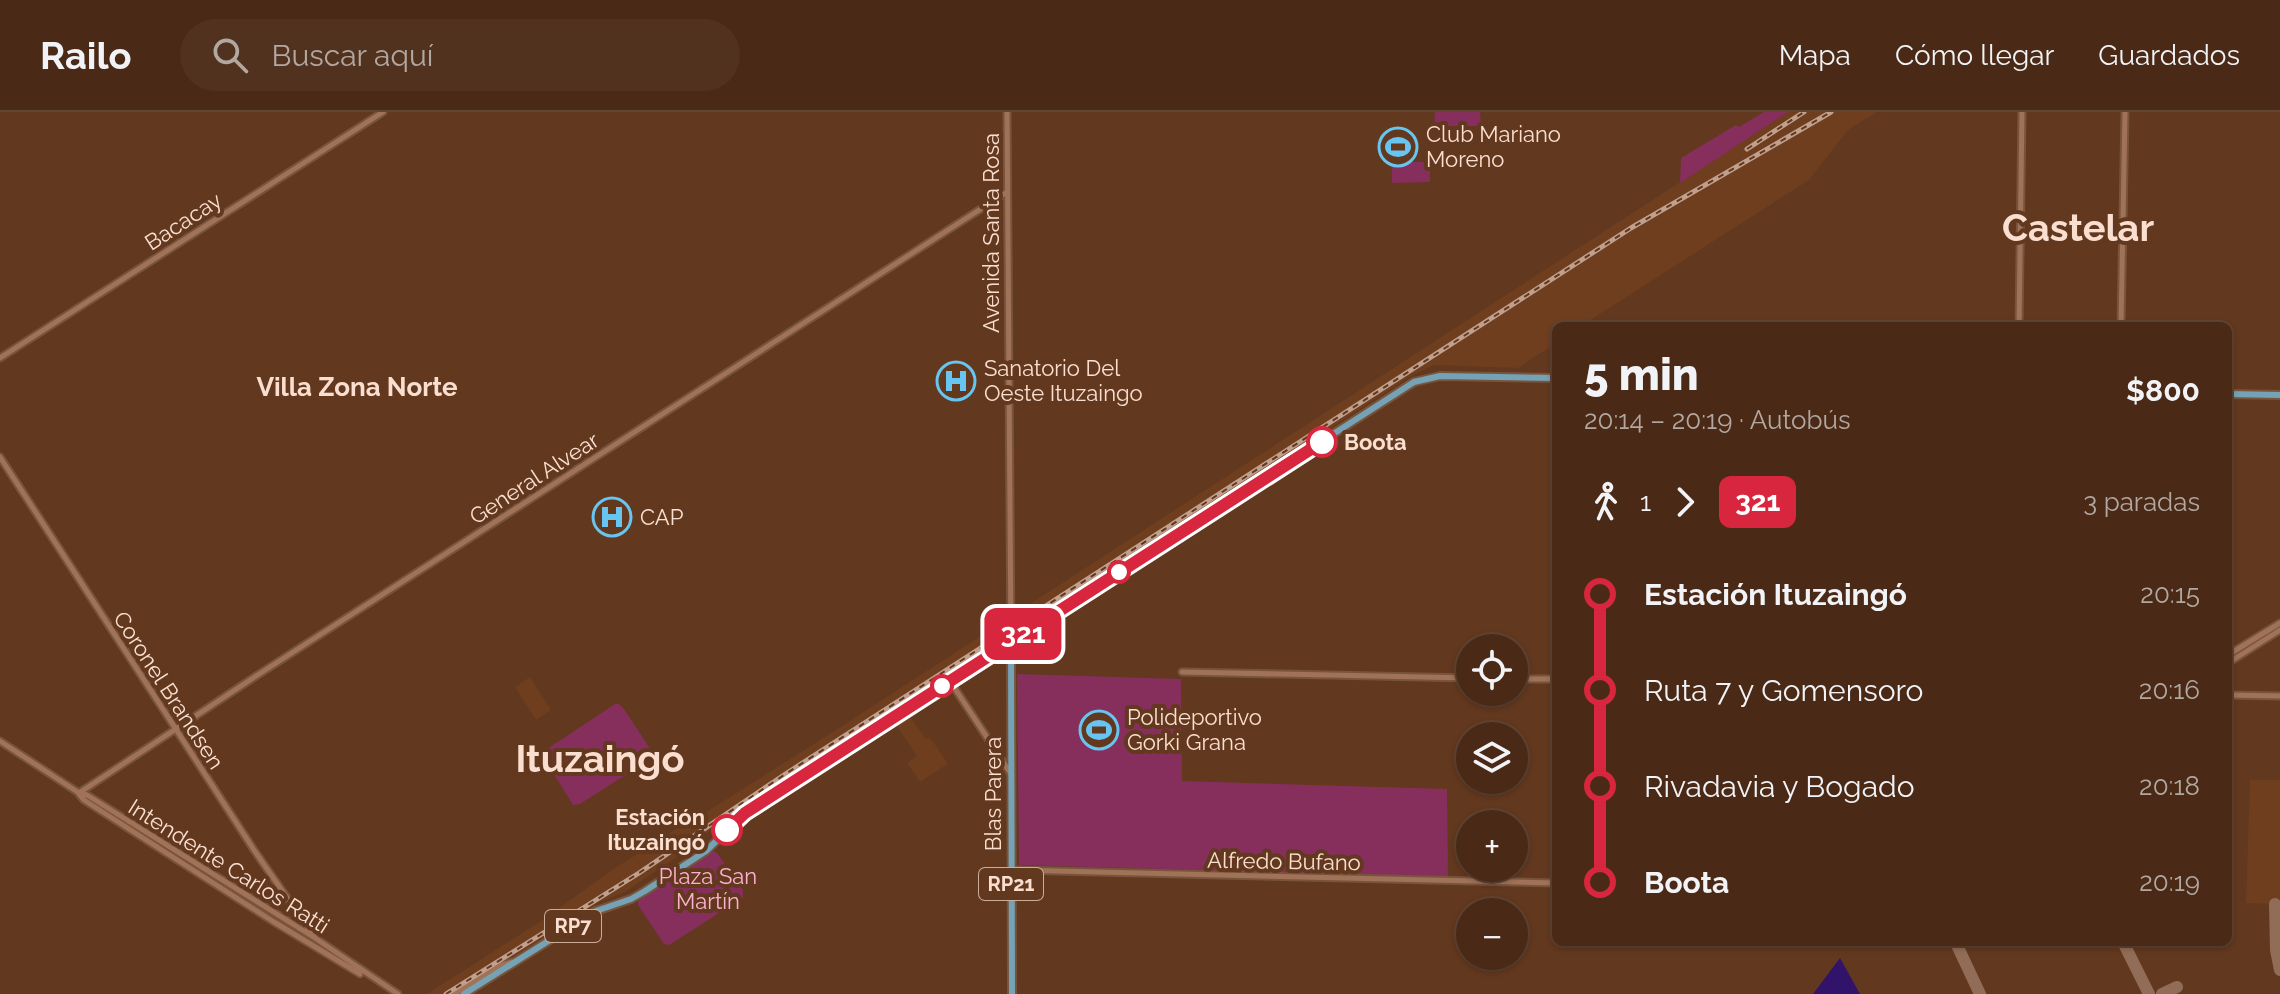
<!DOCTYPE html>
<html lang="es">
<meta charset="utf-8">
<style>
body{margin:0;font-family:Raleway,sans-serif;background:#51321f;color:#f1f3f6;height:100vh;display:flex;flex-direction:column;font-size:30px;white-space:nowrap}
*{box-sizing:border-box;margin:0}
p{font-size:26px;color:#b2a7a1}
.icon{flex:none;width:44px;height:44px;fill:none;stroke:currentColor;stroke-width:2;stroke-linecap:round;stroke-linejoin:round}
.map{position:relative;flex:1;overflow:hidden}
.side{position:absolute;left:1552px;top:210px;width:680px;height:624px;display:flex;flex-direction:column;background:#4a2a16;border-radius:12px;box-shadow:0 2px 6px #0004,0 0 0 2px #614635}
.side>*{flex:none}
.badge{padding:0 16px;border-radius:12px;font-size:28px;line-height:52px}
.buttons{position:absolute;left:1456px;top:522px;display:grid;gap:16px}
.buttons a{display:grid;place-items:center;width:72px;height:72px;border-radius:50%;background:#4a2a16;box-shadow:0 2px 6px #0004,0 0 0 2px #614635;font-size:40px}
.map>.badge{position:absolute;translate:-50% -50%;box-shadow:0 0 0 4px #fff}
.legs{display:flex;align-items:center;gap:12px;height:88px;padding:0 32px;font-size:26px}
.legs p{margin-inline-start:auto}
.head{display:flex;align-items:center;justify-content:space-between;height:136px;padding:0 32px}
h1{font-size:44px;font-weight:800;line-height:60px}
ul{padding:0 32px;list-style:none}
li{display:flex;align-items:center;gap:28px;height:96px;font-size:30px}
li i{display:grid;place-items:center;width:12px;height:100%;margin:0 10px;background:currentColor}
li i::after{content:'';width:20px;height:20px;margin:-10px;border:6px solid;border-radius:50%;background:#4a2a16}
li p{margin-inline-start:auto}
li:first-child i{background:linear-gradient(#0000 50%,currentColor 0)}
li:last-child i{background:linear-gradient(currentColor 50%,#0000 0)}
header{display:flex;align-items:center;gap:48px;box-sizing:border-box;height:112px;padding:0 40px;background:#4a2a16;border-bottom:2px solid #614635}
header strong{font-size:38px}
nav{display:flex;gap:44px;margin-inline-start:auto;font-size:28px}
.search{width:560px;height:72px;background:#51321f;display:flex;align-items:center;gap:20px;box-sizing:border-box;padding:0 28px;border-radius:44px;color:#b2a7a1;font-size:30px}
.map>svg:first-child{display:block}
.built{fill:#6e3e1f}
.green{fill:#862f5c}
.water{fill:#311469}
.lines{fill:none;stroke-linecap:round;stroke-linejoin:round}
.taxiway{stroke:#916c56;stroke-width:12}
.secondary-casing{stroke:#78543d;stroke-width:9}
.primary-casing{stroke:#78543d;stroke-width:10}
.secondary{stroke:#a07257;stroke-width:5}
.primary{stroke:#75a2b5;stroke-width:6}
.rail-casing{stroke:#c0a08d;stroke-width:5}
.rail{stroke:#62381e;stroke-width:2;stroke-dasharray:6;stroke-linecap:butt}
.line-1-casing{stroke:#fff;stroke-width:18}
.line-1{stroke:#d7263d;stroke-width:12}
.stop-1-dot{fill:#fff;stroke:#d7263d;stroke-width:4}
.labels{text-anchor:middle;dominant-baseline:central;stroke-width:8;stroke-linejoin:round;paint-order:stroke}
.shield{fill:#62381e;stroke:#ccad9b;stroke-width:2}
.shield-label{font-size:20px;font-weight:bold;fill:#fadfd1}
.poi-label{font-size:22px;fill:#fadfd1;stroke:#62381e;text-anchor:start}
.street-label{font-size:22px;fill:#fadfd1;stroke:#62381e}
.stop-label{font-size:22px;font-weight:bold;fill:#fadfd1;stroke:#62381e;text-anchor:start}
.park-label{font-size:22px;fill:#fdb0d2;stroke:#62381e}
.quarter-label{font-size:26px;font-weight:bold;fill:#fadfd1;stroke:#62381e}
.town-label{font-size:38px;font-weight:bold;fill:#fadfd1;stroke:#62381e}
</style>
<header>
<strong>Railo</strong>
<div class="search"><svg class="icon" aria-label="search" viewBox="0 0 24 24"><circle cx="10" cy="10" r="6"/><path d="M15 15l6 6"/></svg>Buscar aquí</div>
<nav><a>Mapa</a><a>Cómo llegar</a><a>Guardados</a></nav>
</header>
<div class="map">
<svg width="2280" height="882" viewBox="0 0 2280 882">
<rect width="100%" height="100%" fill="#62381e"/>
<path class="built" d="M1788 0H1877L1848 18 1809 68 1581 214H1556V231L1518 256 1434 253 1411 264 724 708 700 726 692 735 625 780 598 791 517 843 502 849 452 882H427L541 809 609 760 679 715 682 711 677 703 680 701 683 705 688 702 691 706 698 705 825 625Z
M530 565 551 598 536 608 515 575Z
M909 603 926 627 930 625 948 652 920 670 907 651 917 644 895 611Z
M2250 668H2280V792L2246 791Z"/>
<path class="green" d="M1435 0H1480L1481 14H1434Z
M1764 0H1788L1680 71 1681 46 1736 13 1739 15Z
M1391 19H1405L1406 50H1430V70L1392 71Z
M1017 562 1181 567 1182 669 1447 677 1448 765 1019 753Z
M615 592H619L624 597 651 638 652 643 649 648 580 692 573 693 544 646V639Z
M714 739 717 741 743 778V786L669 833 664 832 638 793V789Z"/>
<path class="water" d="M1840 846 1860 882H1813Z"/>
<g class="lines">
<path class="taxiway" d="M2275 792 2276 838 2280 858
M2123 830 2149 882
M1956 831 1980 882
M2162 882 2177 875"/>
<defs>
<path id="secondary" d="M1007 0 1011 530
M2019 214 2022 0
M2121 214 2125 0
M0 246 383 0
M0 345 254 738 315 826
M2228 543 2280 511
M2228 551 2280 518
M1182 560 1470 566
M1514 567H1556
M950 569 1011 662
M2228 583 2280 584
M0 629 79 681 87 683 315 826 398 882
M79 681 256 564 1007 80
M79 682 84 688 274 810 360 862
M1011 758 1556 771
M454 882 502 853 512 850"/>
<path id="primary" d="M2228 282 2280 283
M1011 530 1012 882
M464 882 596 799 631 787 645 779 706 739 745 701 1414 270 1440 264 1556 266"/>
</defs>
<use href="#secondary" class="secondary-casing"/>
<use href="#primary" class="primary-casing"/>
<use href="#secondary" class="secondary"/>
<use href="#primary" class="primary"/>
<defs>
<path id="rail" d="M1747 37 1804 0
M446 882 639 761 784 663 1631 116 1831 0"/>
</defs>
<use href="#rail" class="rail-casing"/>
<use href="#rail" class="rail"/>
</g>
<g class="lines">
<defs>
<path id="line-1" d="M727 718 745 701 1322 330"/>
</defs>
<use href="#line-1" class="line-1-casing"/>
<use href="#line-1" class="line-1"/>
</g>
<defs>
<symbol id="stadium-ring" viewBox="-11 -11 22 22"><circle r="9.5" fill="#62381e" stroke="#68c4f0" stroke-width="1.5"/><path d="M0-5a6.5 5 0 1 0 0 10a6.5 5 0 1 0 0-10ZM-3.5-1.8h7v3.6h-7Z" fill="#68c4f0"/></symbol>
<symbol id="hospital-ring" viewBox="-11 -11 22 22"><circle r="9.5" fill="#62381e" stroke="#68c4f0" stroke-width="1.5"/><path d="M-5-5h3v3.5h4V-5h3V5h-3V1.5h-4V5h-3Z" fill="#68c4f0"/></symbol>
</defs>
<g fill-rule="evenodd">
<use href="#stadium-ring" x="1376" y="13" width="44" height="44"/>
<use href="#hospital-ring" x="934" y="247" width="44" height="44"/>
<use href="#hospital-ring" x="590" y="383" width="44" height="44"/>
<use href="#stadium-ring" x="1077" y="596" width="44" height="44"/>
</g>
<g class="stop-1-dot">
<circle cx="1322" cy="330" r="14"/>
<circle cx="1119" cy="460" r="10"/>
<circle cx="942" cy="574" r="10"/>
<circle cx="727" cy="718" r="14"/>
</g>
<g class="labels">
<g class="shield">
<rect x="979" y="756" width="64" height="32" rx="6"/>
<rect x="545" y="798" width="56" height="32" rx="6"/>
</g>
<g class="shield-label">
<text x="1011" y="772">RP21</text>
<text x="573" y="814">RP7</text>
</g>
<g class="poi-label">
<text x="1426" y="22">Club Mariano<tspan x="1426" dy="25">Moreno</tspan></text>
<text x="984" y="256">Sanatorio Del<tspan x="984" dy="25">Oeste Ituzaingo</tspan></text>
<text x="640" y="405">CAP</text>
<text x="1127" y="605">Polideportivo<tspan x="1127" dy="25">Gorki Grana</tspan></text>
</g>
<g class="street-label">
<text transform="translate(183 109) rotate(-33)">Bacacay</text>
<text transform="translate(991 121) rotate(-90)">Avenida Santa Rosa</text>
<text transform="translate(534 366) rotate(-33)">General Alvear</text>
<text transform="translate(169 578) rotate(57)">Coronel Brandsen</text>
<text transform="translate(993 682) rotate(-90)">Blas Parera</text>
<text transform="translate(1284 749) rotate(1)">Alfredo Bufano</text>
<text transform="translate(229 754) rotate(32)">Intendente Carlos Ratti</text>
</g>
<g class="stop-label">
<text x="1344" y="330">Boota</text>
<text x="705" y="705" text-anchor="end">Estación<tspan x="705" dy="25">Ituzaingó</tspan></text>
</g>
<g class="park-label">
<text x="708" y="764">Plaza San<tspan x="708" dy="25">Martín</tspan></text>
</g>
<g class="quarter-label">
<text x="357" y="275">Villa Zona Norte</text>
</g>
<g class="town-label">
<text x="2078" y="115">Castelar</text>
<text x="600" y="646">Ituzaingó</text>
</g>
</g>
</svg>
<div class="buttons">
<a><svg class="icon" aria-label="locate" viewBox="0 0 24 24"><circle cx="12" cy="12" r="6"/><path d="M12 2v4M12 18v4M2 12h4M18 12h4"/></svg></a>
<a><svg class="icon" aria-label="layers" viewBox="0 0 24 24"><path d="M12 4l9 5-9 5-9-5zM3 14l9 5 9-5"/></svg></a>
<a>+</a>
<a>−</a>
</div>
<b class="badge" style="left:1023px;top:522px;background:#d7263d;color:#fff">321</b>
<section class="side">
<div class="head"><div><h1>5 min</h1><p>20:14 – 20:19 · Autobús</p></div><b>$800</b></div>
<div class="legs"><svg class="icon" aria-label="walk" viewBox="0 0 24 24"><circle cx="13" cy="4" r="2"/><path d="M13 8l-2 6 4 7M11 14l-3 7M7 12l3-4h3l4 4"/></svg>1<svg class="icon" aria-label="forward" viewBox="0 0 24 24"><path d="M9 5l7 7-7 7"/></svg><b class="badge" style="background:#d7263d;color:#fff">321</b><p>3 paradas</p></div>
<ul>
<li><i style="color:#d7263d"></i><b>Estación Ituzaingó</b><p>20:15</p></li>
<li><i style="color:#d7263d"></i><span>Ruta 7 y Gomensoro</span><p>20:16</p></li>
<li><i style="color:#d7263d"></i><span>Rivadavia y Bogado</span><p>20:18</p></li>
<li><i style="color:#d7263d"></i><b>Boota</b><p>20:19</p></li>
</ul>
</section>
</div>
